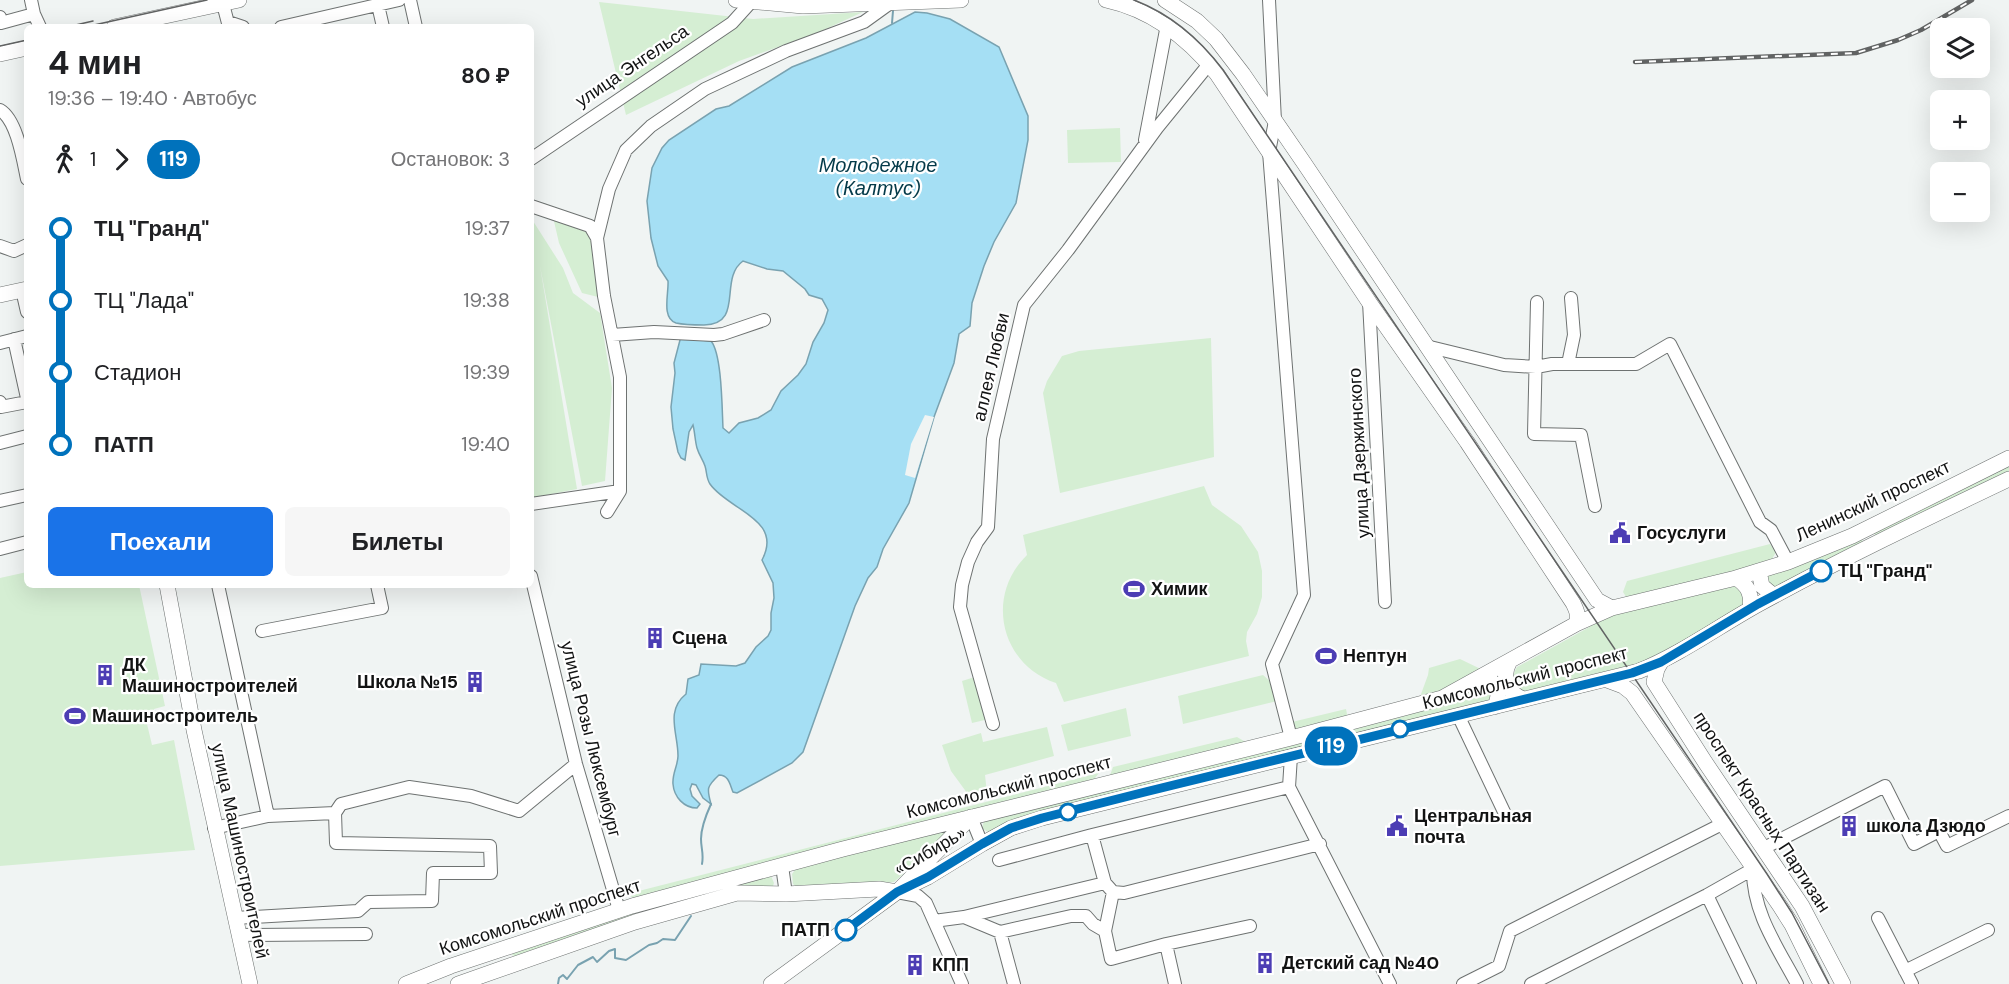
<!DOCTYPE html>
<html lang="ru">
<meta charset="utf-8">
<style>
body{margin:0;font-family:"DM Sans",sans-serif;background:#f6f6f6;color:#202124;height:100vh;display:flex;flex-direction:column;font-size:22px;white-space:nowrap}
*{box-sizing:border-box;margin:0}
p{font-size:20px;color:#757577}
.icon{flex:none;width:33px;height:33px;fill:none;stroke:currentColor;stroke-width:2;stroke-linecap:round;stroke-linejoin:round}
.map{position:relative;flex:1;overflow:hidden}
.side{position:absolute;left:24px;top:24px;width:510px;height:564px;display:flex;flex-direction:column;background:#fff;border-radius:9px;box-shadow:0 6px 24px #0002}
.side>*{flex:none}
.badge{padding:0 12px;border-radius:20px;font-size:21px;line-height:39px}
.tools{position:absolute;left:1930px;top:18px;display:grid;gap:12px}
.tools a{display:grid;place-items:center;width:60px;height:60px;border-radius:9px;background:#fff;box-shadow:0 6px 24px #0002;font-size:30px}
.map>.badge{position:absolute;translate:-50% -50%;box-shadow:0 0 0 3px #fff}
.legs{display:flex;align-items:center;gap:9px;height:66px;padding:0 24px;font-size:20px}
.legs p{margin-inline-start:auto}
.headline{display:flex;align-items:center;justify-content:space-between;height:102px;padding:0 24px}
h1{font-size:33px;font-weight:700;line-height:45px}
.primary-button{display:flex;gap:12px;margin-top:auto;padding:12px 24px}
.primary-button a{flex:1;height:69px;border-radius:9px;background:#1a73e8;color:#fff;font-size:24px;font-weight:700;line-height:69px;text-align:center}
.primary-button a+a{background:#f6f6f6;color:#202124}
ul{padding:0 24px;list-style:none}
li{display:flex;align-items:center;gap:21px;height:72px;font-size:22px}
li i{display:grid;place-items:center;width:9px;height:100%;margin:0 8px;background:currentColor}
li i::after{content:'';width:15px;height:15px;margin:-8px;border:4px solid;border-radius:50%;background:#fff}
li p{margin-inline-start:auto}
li:first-child i{background:linear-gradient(#0000 50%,currentColor 0)}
li:last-child i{background:linear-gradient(currentColor 50%,#0000 0)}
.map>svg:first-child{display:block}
.green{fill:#d5eed3}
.water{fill:#a5dff4;stroke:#79a2b0;stroke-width:1.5}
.pier{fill:#f0f4f3}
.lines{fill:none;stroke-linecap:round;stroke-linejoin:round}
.stream{stroke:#79a2b0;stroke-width:2}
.minor-casing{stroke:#6e7271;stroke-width:14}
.major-casing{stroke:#6e7271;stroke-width:16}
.minor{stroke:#fff;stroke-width:12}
.major{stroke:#fff;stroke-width:15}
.tram{stroke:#616363;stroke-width:1.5}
.rail-casing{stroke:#616363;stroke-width:4.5}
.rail{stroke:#fff;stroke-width:2;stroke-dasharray:7;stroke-linecap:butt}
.line-1-casing{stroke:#fff;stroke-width:14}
.line-1{stroke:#0072bc;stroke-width:9}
.stop-1-dot{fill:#fff;stroke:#0072bc;stroke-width:3}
.labels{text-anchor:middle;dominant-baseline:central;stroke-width:4.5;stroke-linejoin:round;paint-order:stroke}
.street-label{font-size:18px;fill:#121313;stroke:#fff}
.poi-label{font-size:18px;font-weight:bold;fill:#121313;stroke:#fff;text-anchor:start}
.stop-label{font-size:18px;font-weight:bold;fill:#121313;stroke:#fff;text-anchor:start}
.water-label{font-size:20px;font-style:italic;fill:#043a49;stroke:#fff}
</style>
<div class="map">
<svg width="2009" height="984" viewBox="0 0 2009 984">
<rect width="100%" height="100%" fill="#f0f4f3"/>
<path class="green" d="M599 2 753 19 863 12 817 33 739 61 626 115Z
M1120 128 1121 162 1068 163 1067 130Z
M553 217 585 228 597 240 602 298 582 293 559 243Z
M533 221 563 268 573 293 600 313 612 388 605 481 582 486 540 266 577 489 531 498V222Z
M1211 338 1214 457 1060 493 1043 393 1047 381 1062 356 1079 351Z
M2009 463V476L1878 540 1872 530Z
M1204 486 1212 505 1241 526 1258 552 1262 571V597L1257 614 1247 632 1246 641 1249 656 1064 702 1056 683C1000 664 985 596 1027 555L1023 535Z
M1859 535 1866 546 1774 594 1761 578Z
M1770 544 1776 552 1771 561 1628 600 1623 592 1627 581Z
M27 572V585H139L165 706 154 709 147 724 152 745 174 740 195 850 0 866V578Z
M1734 583 1742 586 1746 607 1655 659 1622 671 1522 693C1515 685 1510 678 1517 667L1611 615Z
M1460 659 1489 673 1417 705 1428 675 1429 668Z
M1263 675 1272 683 1277 701 1183 724 1178 696Z
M978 676 989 719 972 723 962 681Z
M1483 682 1494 687 1491 703 989 833 982 828 984 821Z
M1126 708 1131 736 1068 751 1061 725Z
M1346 709 1348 719 1300 731 1294 728 1292 722Z
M1047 727 1054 756 985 775 987 793 970 797 951 771 942 745 981 733 983 742Z
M1237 737 1249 744 1109 778 1113 767Z
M1099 773 1091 783 635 899 627 894Z
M951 828V832L894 882 799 889 793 884 792 874 798 866Z
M771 876 774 883 772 889 517 957 512 955 513 950 691 894Z"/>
<path class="water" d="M915 12 927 13 950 19 999 47 1028 116V140L1016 203 994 242 984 266 972 303 970 326 959 334 954 363 934 417 909 503 883 549 877 567 868 578 855 606 803 752 792 763 737 793 733 792C730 785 729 775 719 775 706 787 707 789 711 804L703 798 696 785 692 784 690 789 692 796 700 804 697 808C684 808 674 797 673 784 672 774 678 765 678 756 678 733 665 711 686 694L688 679 699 675 701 664 736 666 745 663 756 647 768 636 771 630V613L774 598 773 583 762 560C784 519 728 510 710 484 706 478 707 472 705 466 703 460 699 455 697 448 695 441 695 433 693 425L689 432 685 460 681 458 678 452 673 429 671 407 675 373 674 363 680 340 681 338 711 341C722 354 722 409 723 428L729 433 739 423 758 418 771 410 781 391 798 375 806 364 813 342 824 323 828 310 822 299 809 295 805 289 783 271 767 269 743 261C718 279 745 324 704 325 696 325 685 325 676 323 661 318 669 293 668 281L658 266 651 238 647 201 652 168 662 148 669 140 716 109 729 106 792 67 866 38Z"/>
<path class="pier" d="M925 415 934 417 915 478 905 475 911 444Z"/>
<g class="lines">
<path class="stream" d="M892 23 893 11
M702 864C704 853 701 849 701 839 701 827 706 815 711 804
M558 984 559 978 563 975 567 979 578 965 593 957 597 962 609 951 615 949V958L626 960 649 945 657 943 663 939 675 940 691 916"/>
<defs>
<path id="minor" d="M31 0 34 14 40 27
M410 0 416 27
M1269 0 1275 121 1269 152 1304 595 1272 664 1291 738
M223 4 229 27
M378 5 383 27
M0 17 1 23 34 14
M228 22 243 27
M281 27 399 0
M0 110C17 120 23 160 27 179
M1145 140 1166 30
M531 159 732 23 751 2
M531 206 590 226 597 238 604 296 620 377V491L607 512
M597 238 609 189 626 150 651 126 705 89 786 51 864 22 889 4
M0 246 14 251 27 245
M22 290 27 312
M1369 302 1385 602
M1537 302 1534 434 1581 435 1595 506
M612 335 654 332 714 335 723 334 764 320
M14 339 27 398
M0 343 27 336
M1426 346 1504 365 1536 367 1552 364H1636L1670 344 1760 522 1771 530 1788 562
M1568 364 1574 335 1571 298
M0 402 1 407 27 402
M0 443 27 436
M0 501 27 495
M531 504 620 491
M0 549 27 542
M531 576 576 764 619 910
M218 585 268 816
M262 631 382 608 377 585
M1458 715 1506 816
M993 724 960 607 962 585 968 562 977 542 988 527 993 439 1024 305 1068 250 1157 128 1205 69
M1289 787 1390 984
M971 817 982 844
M214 828 268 816 335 813 341 804 409 787 471 796 519 811 576 764
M1764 848 1885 786 1914 844 1939 831 1947 846 2009 816
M999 860 1092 835
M782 866 786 894
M1753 869C1752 912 1778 948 1797 984
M1105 883 1113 892 1124 893 1320 844
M897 892 918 896 926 903 962 984
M1113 892 1105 931 1111 959 1166 944 1175 984
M964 917 1000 932 1014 984
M235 918 358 911 368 902 432 901 433 873H491L490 846 336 843 335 813
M1878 918 1912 984
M934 921 964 917 1105 883 1092 835 1289 787 1291 756
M1000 932 1071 916H1086L1093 924 1105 931
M239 935 366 934
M1166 944 1250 926
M1905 971 1988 930
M1463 984 1499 966 1510 931 1722 824
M1531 984 1707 895
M1750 984 1707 895 1753 869"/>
<path id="major" d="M736 0 803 6 961 0
M1106 0C1152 10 1188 38 1217 74L1369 302 1467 442 1573 603C1577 611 1579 616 1576 624
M1165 0 1197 21 1216 39 1243 74 1304 163 1597 600 1612 608
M114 27 239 0
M0 54 27 48
M0 295 27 289
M1759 571 1762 586 1774 596
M1736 578C1749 586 1752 595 1750 609
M167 585 194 730 250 984
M1510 661C1501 676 1506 692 1523 699
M1661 662 1657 669 1654 682 1705 762 1802 906 1843 984
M1479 678C1496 678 1503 693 1494 707
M1607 680 1623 686 1632 693 1780 906 1792 925 1821 984
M897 892 928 877 982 844 1011 828 1042 818 1639 671C1681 654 1719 626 1759 604 1841 559 1925 519 2009 479
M406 984 451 966 632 906 843 849 1291 738 1442 698 1576 624 1612 608 1736 578 1788 562 1852 536 2009 458
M458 984 635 922 737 893 786 894 879 889 897 892
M771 984 897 892 971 817"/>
</defs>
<use href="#minor" class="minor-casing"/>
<use href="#major" class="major-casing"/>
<use href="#minor" class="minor"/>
<use href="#major" class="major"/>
<path class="tram" d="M1134 0C1171 14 1199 38 1223 70L1767 874 1792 913 1829 984
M67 27 93 21
M85 27 207 0
M0 46 27 40"/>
<defs>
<path id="rail" d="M1635 62 1856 53 1898 40 1921 30 1972 0"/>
</defs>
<use href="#rail" class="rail-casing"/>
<use href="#rail" class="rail"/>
</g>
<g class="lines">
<defs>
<path id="line-1" d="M846 930 897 892 928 877 982 844 1011 828 1042 818 1145 792 1632 673 1661 662 1758 604 1821 571"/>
</defs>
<use href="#line-1" class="line-1-casing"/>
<use href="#line-1" class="line-1"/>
</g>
<defs>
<symbol id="civic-bare" viewBox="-9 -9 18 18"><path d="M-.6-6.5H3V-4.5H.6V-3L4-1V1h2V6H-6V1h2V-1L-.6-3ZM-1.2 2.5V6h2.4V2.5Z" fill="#4c3db4" stroke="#fff" stroke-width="2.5" paint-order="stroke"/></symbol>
<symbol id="stadium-bare" viewBox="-9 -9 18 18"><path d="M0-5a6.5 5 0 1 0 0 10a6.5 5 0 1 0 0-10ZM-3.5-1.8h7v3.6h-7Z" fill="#4c3db4" stroke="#fff" stroke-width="2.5" paint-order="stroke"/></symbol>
<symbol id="building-bare" viewBox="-9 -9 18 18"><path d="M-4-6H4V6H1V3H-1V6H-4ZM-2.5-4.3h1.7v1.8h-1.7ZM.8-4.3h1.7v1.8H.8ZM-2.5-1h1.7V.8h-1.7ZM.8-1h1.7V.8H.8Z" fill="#4c3db4" stroke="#fff" stroke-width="2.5" paint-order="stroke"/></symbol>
</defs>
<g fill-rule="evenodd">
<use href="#civic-bare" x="1605" y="518" width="30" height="30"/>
<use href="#stadium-bare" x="1119" y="574" width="30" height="30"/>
<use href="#building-bare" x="640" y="623" width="30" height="30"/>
<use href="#stadium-bare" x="1311" y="641" width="30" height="30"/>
<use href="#building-bare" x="90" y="660" width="30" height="30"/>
<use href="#building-bare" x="460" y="667" width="30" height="30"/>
<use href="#stadium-bare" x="60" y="701" width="30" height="30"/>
<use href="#civic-bare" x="1382" y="811" width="30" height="30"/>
<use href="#building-bare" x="1834" y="811" width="30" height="30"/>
<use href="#building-bare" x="1250" y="948" width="30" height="30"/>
<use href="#building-bare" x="900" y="950" width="30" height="30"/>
</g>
<g class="stop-1-dot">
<circle cx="1821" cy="571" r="10"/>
<circle cx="1400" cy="729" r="8"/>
<circle cx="1068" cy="812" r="8"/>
<circle cx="846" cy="930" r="10"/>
</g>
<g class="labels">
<g class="street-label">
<text transform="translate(632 66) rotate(-34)">улица Энгельса</text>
<text transform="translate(991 367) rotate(-77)">аллея Любви</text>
<text transform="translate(1359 453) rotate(-93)">улица Дзержинского</text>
<text transform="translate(1873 501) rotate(-25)">Ленинский проспект</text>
<text transform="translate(1525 678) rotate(-14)">Комсомольский проспект</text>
<text transform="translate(591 739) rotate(76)">улица Розы Люксембург</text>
<text transform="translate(1009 787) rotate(-14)">Комсомольский проспект</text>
<text transform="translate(1762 812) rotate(57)">проспект Красных Партизан</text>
<text transform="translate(240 851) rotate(78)">улица Машиностроителей</text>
<text transform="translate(930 851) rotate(-30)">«Сибирь»</text>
<text transform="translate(540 917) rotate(-18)">Комсомольский проспект</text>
</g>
<g class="poi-label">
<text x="1637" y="533">Госуслуги</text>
<text x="1151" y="589">Химик</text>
<text x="672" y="638">Сцена</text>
<text x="1343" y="656">Нептун</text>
<text x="122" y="665">ДК<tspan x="122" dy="21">Машиностроителей</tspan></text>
<text x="458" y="682" text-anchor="end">Школа №15</text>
<text x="92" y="716">Машиностроитель</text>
<text x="1414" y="816">Центральная<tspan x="1414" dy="21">почта</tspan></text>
<text x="1866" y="826">школа Дзюдо</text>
<text x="1282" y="963">Детский сад №40</text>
<text x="932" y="965">КПП</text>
</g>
<g class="stop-label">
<text x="1838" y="571">ТЦ "Гранд"</text>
<text x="830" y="930" text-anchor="end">ПАТП</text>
</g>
<g class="water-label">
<text x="878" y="165">Молодежное<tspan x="878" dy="23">(Калтус)</tspan></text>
</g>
</g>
</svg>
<div class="tools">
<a><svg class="icon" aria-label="layers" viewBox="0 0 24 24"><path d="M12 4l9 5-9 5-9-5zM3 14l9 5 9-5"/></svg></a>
<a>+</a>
<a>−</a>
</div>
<b class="badge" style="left:1331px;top:746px;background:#0072bc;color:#fff">119</b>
<section class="side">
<div class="headline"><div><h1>4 мин</h1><p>19:36 – 19:40 · Автобус</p></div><b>80 ₽</b></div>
<div class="legs"><svg class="icon" aria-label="walk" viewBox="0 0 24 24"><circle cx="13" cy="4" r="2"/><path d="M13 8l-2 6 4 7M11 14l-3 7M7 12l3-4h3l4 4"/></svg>1<svg class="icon" aria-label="forward" viewBox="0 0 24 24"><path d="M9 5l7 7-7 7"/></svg><b class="badge" style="background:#0072bc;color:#fff">119</b><p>Остановок: 3</p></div>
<ul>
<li><i style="color:#0072bc"></i><b>ТЦ &quot;Гранд&quot;</b><p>19:37</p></li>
<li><i style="color:#0072bc"></i><span>ТЦ &quot;Лада&quot;</span><p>19:38</p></li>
<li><i style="color:#0072bc"></i><span>Стадион</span><p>19:39</p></li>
<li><i style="color:#0072bc"></i><b>ПАТП</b><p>19:40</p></li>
</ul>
<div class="primary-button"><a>Поехали</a><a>Билеты</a></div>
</section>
</div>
